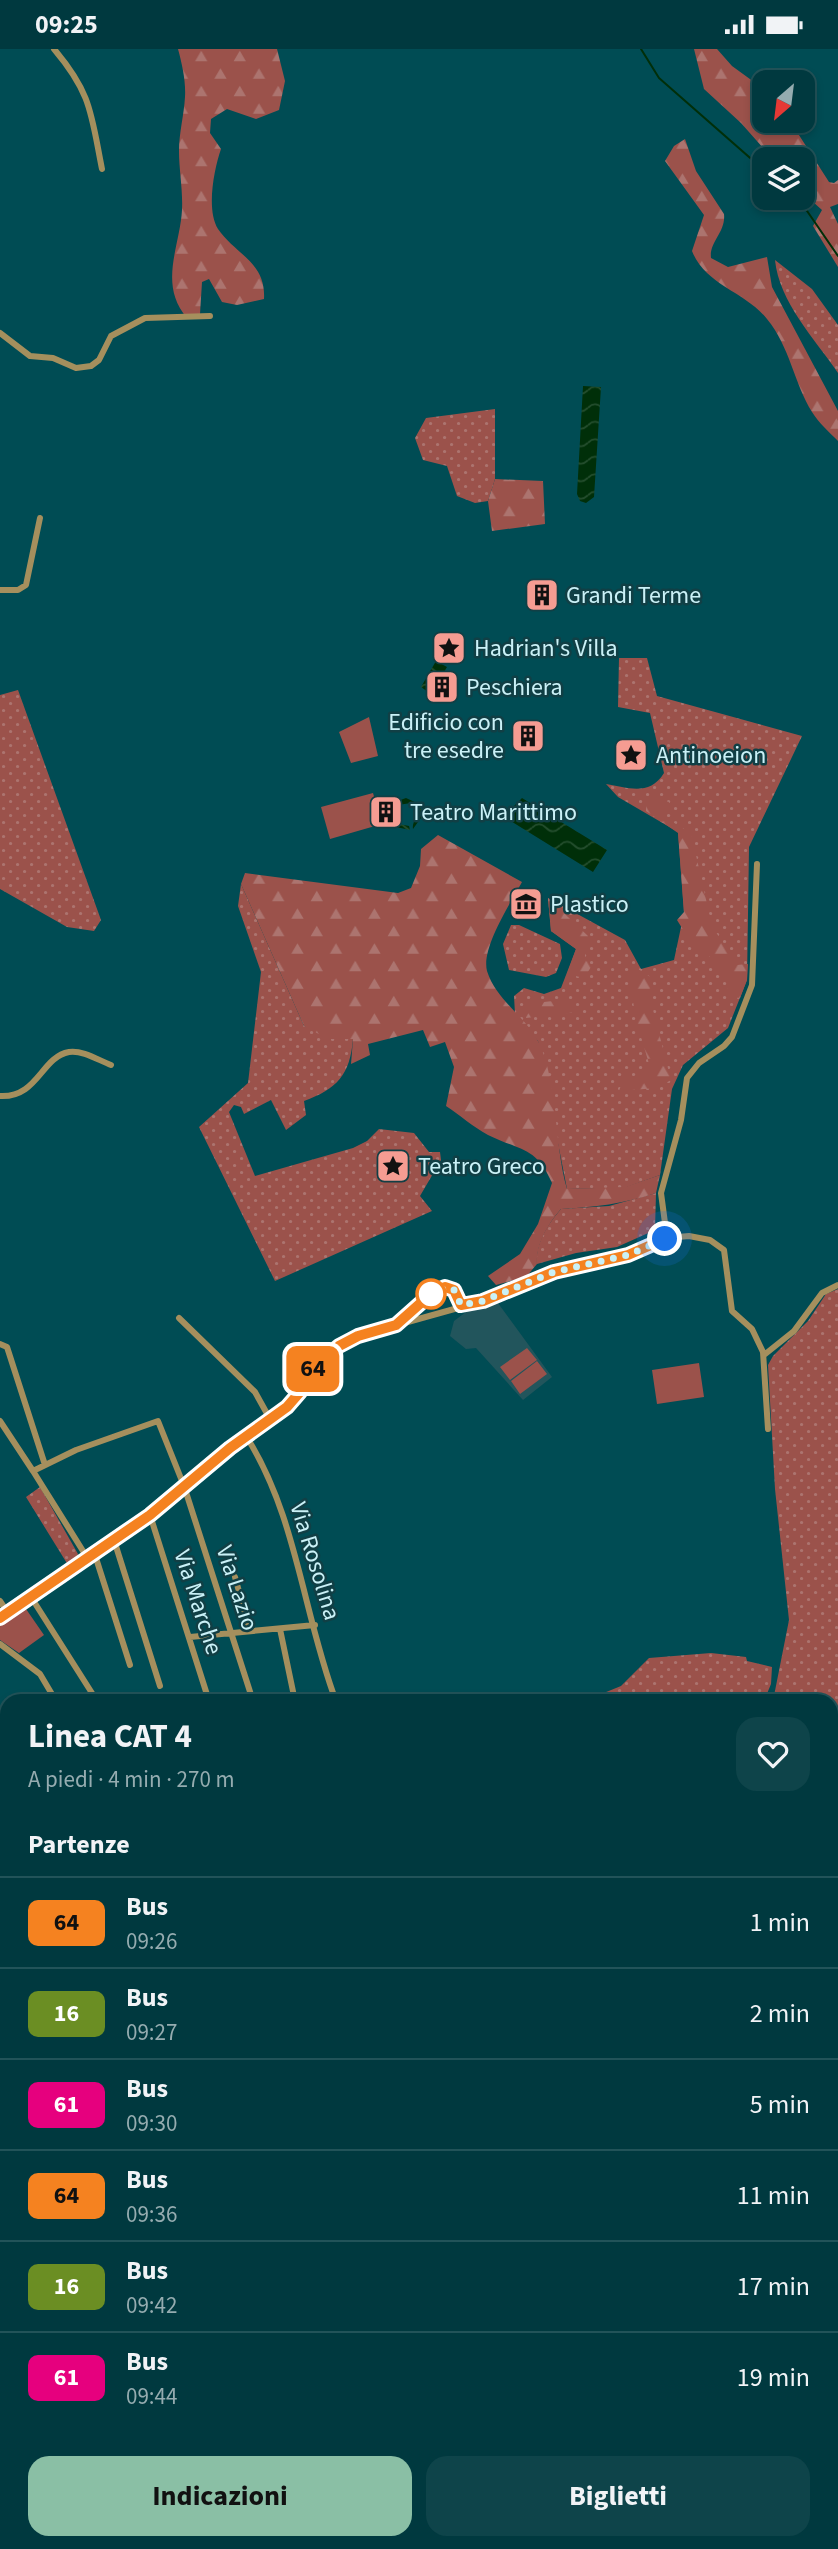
<!DOCTYPE html>
<html lang="it">
<meta charset="utf-8">
<style>
body{margin:0;font-family:"Source Sans 3",sans-serif;background:#0e444a;color:#f1f3f6;height:100vh;display:flex;flex-direction:column;font-size:26px;white-space:nowrap}
*{box-sizing:border-box;margin:0}
p{font-size:23px;color:#95acb0}
.icon{flex:none;width:38px;height:38px;fill:none;stroke:currentColor;stroke-width:2;stroke-linecap:round;stroke-linejoin:round}
.map{position:relative;flex:1;overflow:hidden}
.side{position:absolute;left:0px;top:1645px;width:838px;height:856px;display:flex;flex-direction:column;background:#00393f;border-radius:21px 21px 0 0;box-shadow:0 4px 10px #0003,0 0 0 2px #225359}
.side>*{flex:none}
.badge{padding:0 14px;border-radius:10px;font-size:24px;line-height:46px}
.needle{width:46px;rotate:208deg}
.tools{position:absolute;left:752px;top:21px;display:grid;gap:14px}
.tools a{display:grid;place-items:center;width:63px;height:63px;border-radius:14px;background:#00393f;box-shadow:0 4px 10px #0003,0 0 0 2px #225359;font-size:35px}
.you{position:absolute;width:35px;height:35px;margin:-18px;border:5px solid #fff;border-radius:50%;background:#1a73e8;box-shadow:0 0 0 10px #1a73e833}
.map>.badge{position:absolute;translate:-50% -50%;box-shadow:0 0 0 4px #fff}
h2{padding:0 28px;font-size:26px;line-height:63px}
.round{display:grid;place-items:center;flex:none;width:74px;height:74px;border-radius:21px;background:#0e444a}
.headline{display:flex;align-items:center;justify-content:space-between;height:119px;padding:0 28px}
h1{font-size:33px;font-weight:700;line-height:52px}
.action{display:flex;gap:14px;margin-top:auto;padding:14px 28px}
.action a{flex:1;height:80px;border-radius:21px;background:#8abfa5;color:#111;font-size:28px;font-weight:700;line-height:80px;text-align:center}
.action a+a{background:#0e444a;color:#f1f3f6}
ul{padding:0;list-style:none}
li{display:flex;align-items:center;gap:21px;height:91px;padding:0 28px;border-top:2px solid #225359}
li div{flex:1}
li b{display:block;font-size:26px}
li em{font-style:normal}
li .badge{min-width:77px;font-weight:700;text-align:center}
.status{display:flex;justify-content:space-between;align-items:center;height:49px;padding:0 35px;background:#00393f;direction:ltr}
.status svg{height:19px;fill:currentColor}
.map>svg:first-child{display:block}
.built{fill:#22555c}
.grass{fill:url(#grass-dots)}
.forest{fill:url(#forest-firs)}
.park{fill:#9b524b}
.water{fill:url(#water-waves)}
.lines{fill:none;stroke-linecap:round;stroke-linejoin:round}
.stream{stroke:#002f09;stroke-width:2}
.minor{stroke:#a58f5d;stroke-width:6}
.secondary{stroke:#dcb966;stroke-width:8}
.primary{stroke:#f7dda0;stroke-width:9}
.line-casing{stroke:#fff;stroke-width:16}
.line{stroke:#f58220;stroke-width:10}
.walk{stroke:#caf1f7;stroke-width:7;stroke-dasharray:0 12.6}
.stop-dot{fill:#fff;stroke:#f58220;stroke-width:3.5}
.labels{text-anchor:middle;dominant-baseline:central;stroke-width:5;stroke-linejoin:round;paint-order:stroke}
.poi-label{font-size:24px;fill:#caf1f7;stroke:#113f45;text-anchor:start}
.street-label{font-size:24px;fill:#caf1f7;stroke:#113f45}
</style>
<div class="status"><b>09:25</b><svg viewBox="0 0 49 12"><path d="M0 12V9h3v3zM5 12V6h3v6zM10 12V3h3v9zM15 12V0h3v12zM26 1h20v11H26zM47 4h2v5h-2z"/></svg></div>
<div class="map">
<svg width="838" height="2500" viewBox="0 0 838 2500">
<defs>
<pattern id="grass-dots" width="8" height="8" patternUnits="userSpaceOnUse" patternTransform="scale(1.75)"><rect width="8" height="8" fill="#9b524b"/><path d="M2 2h.1M6 6h.1" fill="none" stroke="#ac746f" stroke-width="1.8" stroke-linecap="round"/></pattern>
<pattern id="forest-firs" width="22" height="20" patternUnits="userSpaceOnUse" patternTransform="scale(1.75)"><rect width="22" height="20" fill="#9b524b"/><path d="M5 1l3.5 6h-7zM16 11l3.5 6h-7z" fill="#ac746f"/></pattern>
<pattern id="water-waves" width="16" height="10" patternUnits="userSpaceOnUse" patternTransform="scale(1.75)"><rect width="16" height="10" fill="#002f09"/><path d="M0 5q4-4 8 0t8 0" fill="none" stroke="#244e2e"/></pattern>
</defs>
<rect width="100%" height="100%" fill="#004c54"/>
<path class="built" d="M495 1250 552 1328 523 1351 476 1299 466 1300 450 1287 454 1272 466 1263Z
M831 1802 838 1803V2098L831 2086Z
M831 2101 838 2115V2156L834 2157Z
M838 2300V2425L831 2427V2303Z
M221 2494H579L574 2500H216Z"/>
<path class="grass" d="M775 211 812 240 838 276V324C815 290 779 253 775 211Z
M495 360V430L488 452 475 454 457 447 447 417 423 411 415 389 426 369Z
M619 609H647L657 647 802 687 749 798 747 931 728 979 683 1016 672 1040 660 1126 624 1139 567 1140 538 992 515 965 514 947 524 939 544 945 561 939 576 900 551 882 548 849 625 891 641 920 674 911 684 864 678 783 618 748 606 735C629 739 650 747 664 724L650 664 618 658Z
M18 641 101 871 94 882 67 878 0 840V646Z
M241 835 304 977 353 990C350 1026 337 1040 304 1052L306 1066 286 1081 271 1051 244 1065 241 1058 234 1056 229 1063 255 1127 353 1099 367 1092 379 1080 414 1084 429 1103H440L441 1111 420 1147 432 1162 275 1232 199 1078 248 1034 261 923 238 857Z
M511 876H519L560 895 562 909 556 924 546 928 509 921 503 895Z
M656 1144 655 1181 617 1198 576 1204 537 1215C535 1195 548 1175 561 1160L609 1157Z
M838 1240V1792L831 1790V1652H773L789 1571 775 1440 768 1316 773 1307 808 1272 826 1245Z
M40 1438 78 1505 75 1512 68 1516 26 1448Z
M711 1604 746 1608 747 1612 772 1618 771 1635 764 1652H584L621 1637 649 1609Z
M0 2034 7 2035V2104L0 2103Z
M7 2285V2374L0 2375V2303Z
M0 2395 1 2398 7 2397V2468H0Z"/>
<path class="forest" d="M178 0H277L285 32 279 61 256 70 227 60 211 70 210 84 221 100C214 120 206 161 218 180 236 206 266 213 264 250L237 256 222 253 209 230 202 233 200 265 187 269C158 235 180 198 182 161 183 141 179 121 179 102 179 84 184 66 185 48 186 32 182 15 178 0Z
M694 0H717L732 17 765 41V72H790L829 133 834 134 838 131V155L830 158 838 175V218L813 177 822 161 803 144V110H773L741 74 704 40Z
M685 90 696 122 724 165C726 183 709 193 711 209L728 218 767 208 772 238 838 362V392C829 383 819 374 812 363 794 334 790 298 767 270 746 243 705 236 692 202L704 166 665 112 674 97Z
M495 430 543 432 545 475 492 482 488 452Z
M647 747 669 753 666 769 691 784 712 877 737 916 748 915 747 931 740 949 727 948 728 934 707 904 697 903 677 871 684 863 678 784 646 762Z
M438 786 522 833C511 853 481 899 487 922 496 951 525 967 538 992 558 1031 554 1096 567 1140L625 1138 660 1126 656 1144C624 1155 594 1158 561 1160 548 1175 536 1195 537 1215L526 1228 496 1236 488 1227 520 1205 538 1175 552 1134C536 1097 520 1102 488 1086 473 1078 460 1066 446 1057L454 1018 445 993 430 998 423 981 368 995 370 1006 351 1015 353 990H328L304 977 241 835 245 824 398 844 411 839 420 817 421 800Z
M548 849 588 887 585 907 591 918 584 929 567 925 576 900 551 882Z
M632 916 649 927 652 957 671 1031 657 1039 619 1042 623 1031 651 1021C641 987 628 952 632 916Z
M572 950 577 963 526 969 525 955Z"/>
<path class="park" d="M369 668 378 707 351 714 339 683Z
M373 744 382 775 330 790 321 758Z
M527 1299 537 1311 510 1331 500 1318Z
M537 1312 547 1325 520 1345 511 1332Z
M699 1314 704 1348 657 1355 652 1321Z
M26 1560 44 1586 19 1604 0 1591V1577Z"/>
<path class="water" d="M583 337 601 338 594 448 586 454 580 452 577 445Z
M436 612 447 618 431 645 421 638Z
M406 749 419 755 423 766 413 780C411 770 426 763 411 754L398 756 395 767 399 775 409 777 410 781 396 778 390 766 395 753Z
M522 749 607 801 593 823 509 771 512 759Z
M635 2494H707L682 2500H622Z"/>
<g class="lines">
<path class="stream" d="M641 0 659 29 765 122
M793 149 805 159 838 207"/>
<path class="minor" d="M54 0C92 45 91 65 102 120
M0 284 30 307 53 309 76 319 91 317 99 311 111 287 145 269 210 267
M0 541H18L26 536 40 469
M0 1047C38 1049 41 1008 69 1003 83 1001 98 1011 111 1016
M667 1189 661 1144 681 1071 687 1029 699 1014 724 997 732 988 752 936 757 815
M179 1269 255 1343 270 1370
M399 1274 432 1244 445 1238 454 1241 461 1257
M0 1295 7 1298 45 1416
M764 1306 794 1282 822 1244 838 1236
M0 1372 33 1422
M246 1387C297 1467 303 1565 336 1652
M150 1466 209 1652
M114 1491 160 1637
M95 1506 130 1616
M88 1510 33 1422 76 1401 158 1372 184 1437 253 1652
M235 1528 250 1582
M31 1548 97 1652
M0 1552 8 1564
M0 1569 150 1466 230 1399 287 1358 300 1344 313 1319 354 1288 483 1252 554 1223 628 1206 667 1189 689 1187 710 1191 724 1201 732 1262 752 1280 763 1303 768 1380
M280 1580 295 1652
M190 1588 315 1576
M0 1595 40 1625 56 1652
M0 1706 7 1703
M0 1737 7 1740
M0 1794 7 1758
M831 1796 838 1797
M0 1904 7 1905
M0 1993 3 1972
M831 2092 838 2106
M831 2159 838 2164
M0 2196 2 2179 7 2171
M0 2387 7 2386
M0 2471H7"/>
<path class="secondary" d="M831 2285 838 2279"/>
<path class="primary" d="M0 2239 7 2243
M618 2494 621 2500"/>
</g>
<g class="lines">
<defs>
<path id="line" d="M0 1569 150 1466 230 1399 287 1358 300 1343 313 1319 339 1297 358 1287 396 1276 432 1244 445 1238 454 1241 461 1256 483 1252 554 1223 628 1206 667 1189"/>
</defs>
<use href="#line" class="line-casing"/>
<use href="#line" class="line"/>
<path class="walk" d="M431 1245 448 1238 454 1241 461 1256 483 1252 554 1223 628 1206 665 1190"/>
</g>
<defs>
<symbol id="building-square" viewBox="-11 -11 22 22"><rect x="-9" y="-9" width="18" height="18" rx="4" fill="#f59c92" stroke="#113f45"/><path d="M-4-6H4V6H1V3H-1V6H-4ZM-2.5-4.3h1.7v1.8h-1.7ZM.8-4.3h1.7v1.8H.8ZM-2.5-1h1.7V.8h-1.7ZM.8-1h1.7V.8H.8Z" fill="#111"/></symbol>
<symbol id="sight-square" viewBox="-11 -11 22 22"><rect x="-9" y="-9" width="18" height="18" rx="4" fill="#f59c92" stroke="#113f45"/><path d="M0-6L1.8-2.2L6-1.7L2.9 1.2L3.7 5.4L0 3.3L-3.7 5.4L-2.9 1.2L-6-1.7L-1.8-2.2Z" fill="#111"/></symbol>
<symbol id="museum-square" viewBox="-11 -11 22 22"><rect x="-9" y="-9" width="18" height="18" rx="4" fill="#f59c92" stroke="#113f45"/><path d="M0-6L6-3V-2H-6V-3ZM-5-1h2V3h-2ZM-1-1h2V3h-2ZM3-1h2V3H3ZM-6 4H6V6H-6Z" fill="#111"/></symbol>
</defs>
<g fill-rule="evenodd">
<use href="#building-square" x="523" y="527" width="38" height="38"/>
<use href="#sight-square" x="430" y="580" width="38" height="38"/>
<use href="#building-square" x="423" y="619" width="38" height="38"/>
<use href="#building-square" x="509" y="668" width="38" height="38"/>
<use href="#sight-square" x="612" y="687" width="38" height="38"/>
<use href="#building-square" x="367" y="744" width="38" height="38"/>
<use href="#museum-square" x="507" y="836" width="38" height="38"/>
<use href="#sight-square" x="374" y="1098" width="38" height="38"/>
</g>
<circle class="stop-dot" cx="431" cy="1245" r="14"/>
<g class="labels">
<g class="poi-label">
<text x="566" y="546">Grandi Terme</text>
<text x="474" y="599">Hadrian's Villa</text>
<text x="466" y="638">Peschiera</text>
<text x="504" y="673" text-anchor="end">Edificio con<tspan x="504" dy="28">tre esedre</tspan></text>
<text x="656" y="706">Antinoeion</text>
<text x="410" y="763">Teatro Marittimo</text>
<text x="550" y="855">Plastico</text>
<text x="418" y="1117">Teatro Greco</text>
</g>
<g class="street-label">
<text transform="translate(315 1512) rotate(73)">Via Rosolina</text>
<text transform="translate(237 1539) rotate(72)">Via Lazio</text>
<text transform="translate(198 1553) rotate(72)">Via Marche</text>
</g>
</g>
</svg>
<div class="tools">
<a><svg class="needle" viewBox="-14 -14 28 28"><path d="M0-13l5 13h-10z" fill="#e53935"/><path d="M0 13l5-13h-10z" fill="#95acb0"/></svg></a>
<a><svg class="icon" aria-label="layers" viewBox="0 0 24 24"><path d="M12 4l9 5-9 5-9-5zM3 14l9 5 9-5"/></svg></a>
</div>
<div class="you" style="left:665px;top:1190px"></div>
<b class="badge" style="left:313px;top:1320px;background:#f58220;color:#111">64</b>
<section class="side">
<div class="headline"><div><h1>Linea CAT 4</h1><p>A piedi · 4 min · 270 m</p></div><a class="round"><svg class="icon" aria-label="heart" viewBox="0 0 24 24"><path d="M12 20l-8-8c-3-5 5-10 8-4 3-6 11-1 8 4z"/></svg></a></div>
<h2>Partenze</h2>
<ul>
<li><span class="badge" style="background:#f58220;color:#111">64</span><div><b>Bus</b><p>09:26</p></div><em>1 min</em></li>
<li><span class="badge" style="background:#6b8e23;color:#fff">16</span><div><b>Bus</b><p>09:27</p></div><em>2 min</em></li>
<li><span class="badge" style="background:#e6007e;color:#fff">61</span><div><b>Bus</b><p>09:30</p></div><em>5 min</em></li>
<li><span class="badge" style="background:#f58220;color:#111">64</span><div><b>Bus</b><p>09:36</p></div><em>11 min</em></li>
<li><span class="badge" style="background:#6b8e23;color:#fff">16</span><div><b>Bus</b><p>09:42</p></div><em>17 min</em></li>
<li><span class="badge" style="background:#e6007e;color:#fff">61</span><div><b>Bus</b><p>09:44</p></div><em>19 min</em></li>
</ul>
<div class="action"><a>Indicazioni</a><a>Biglietti</a></div>
</section>
</div>
